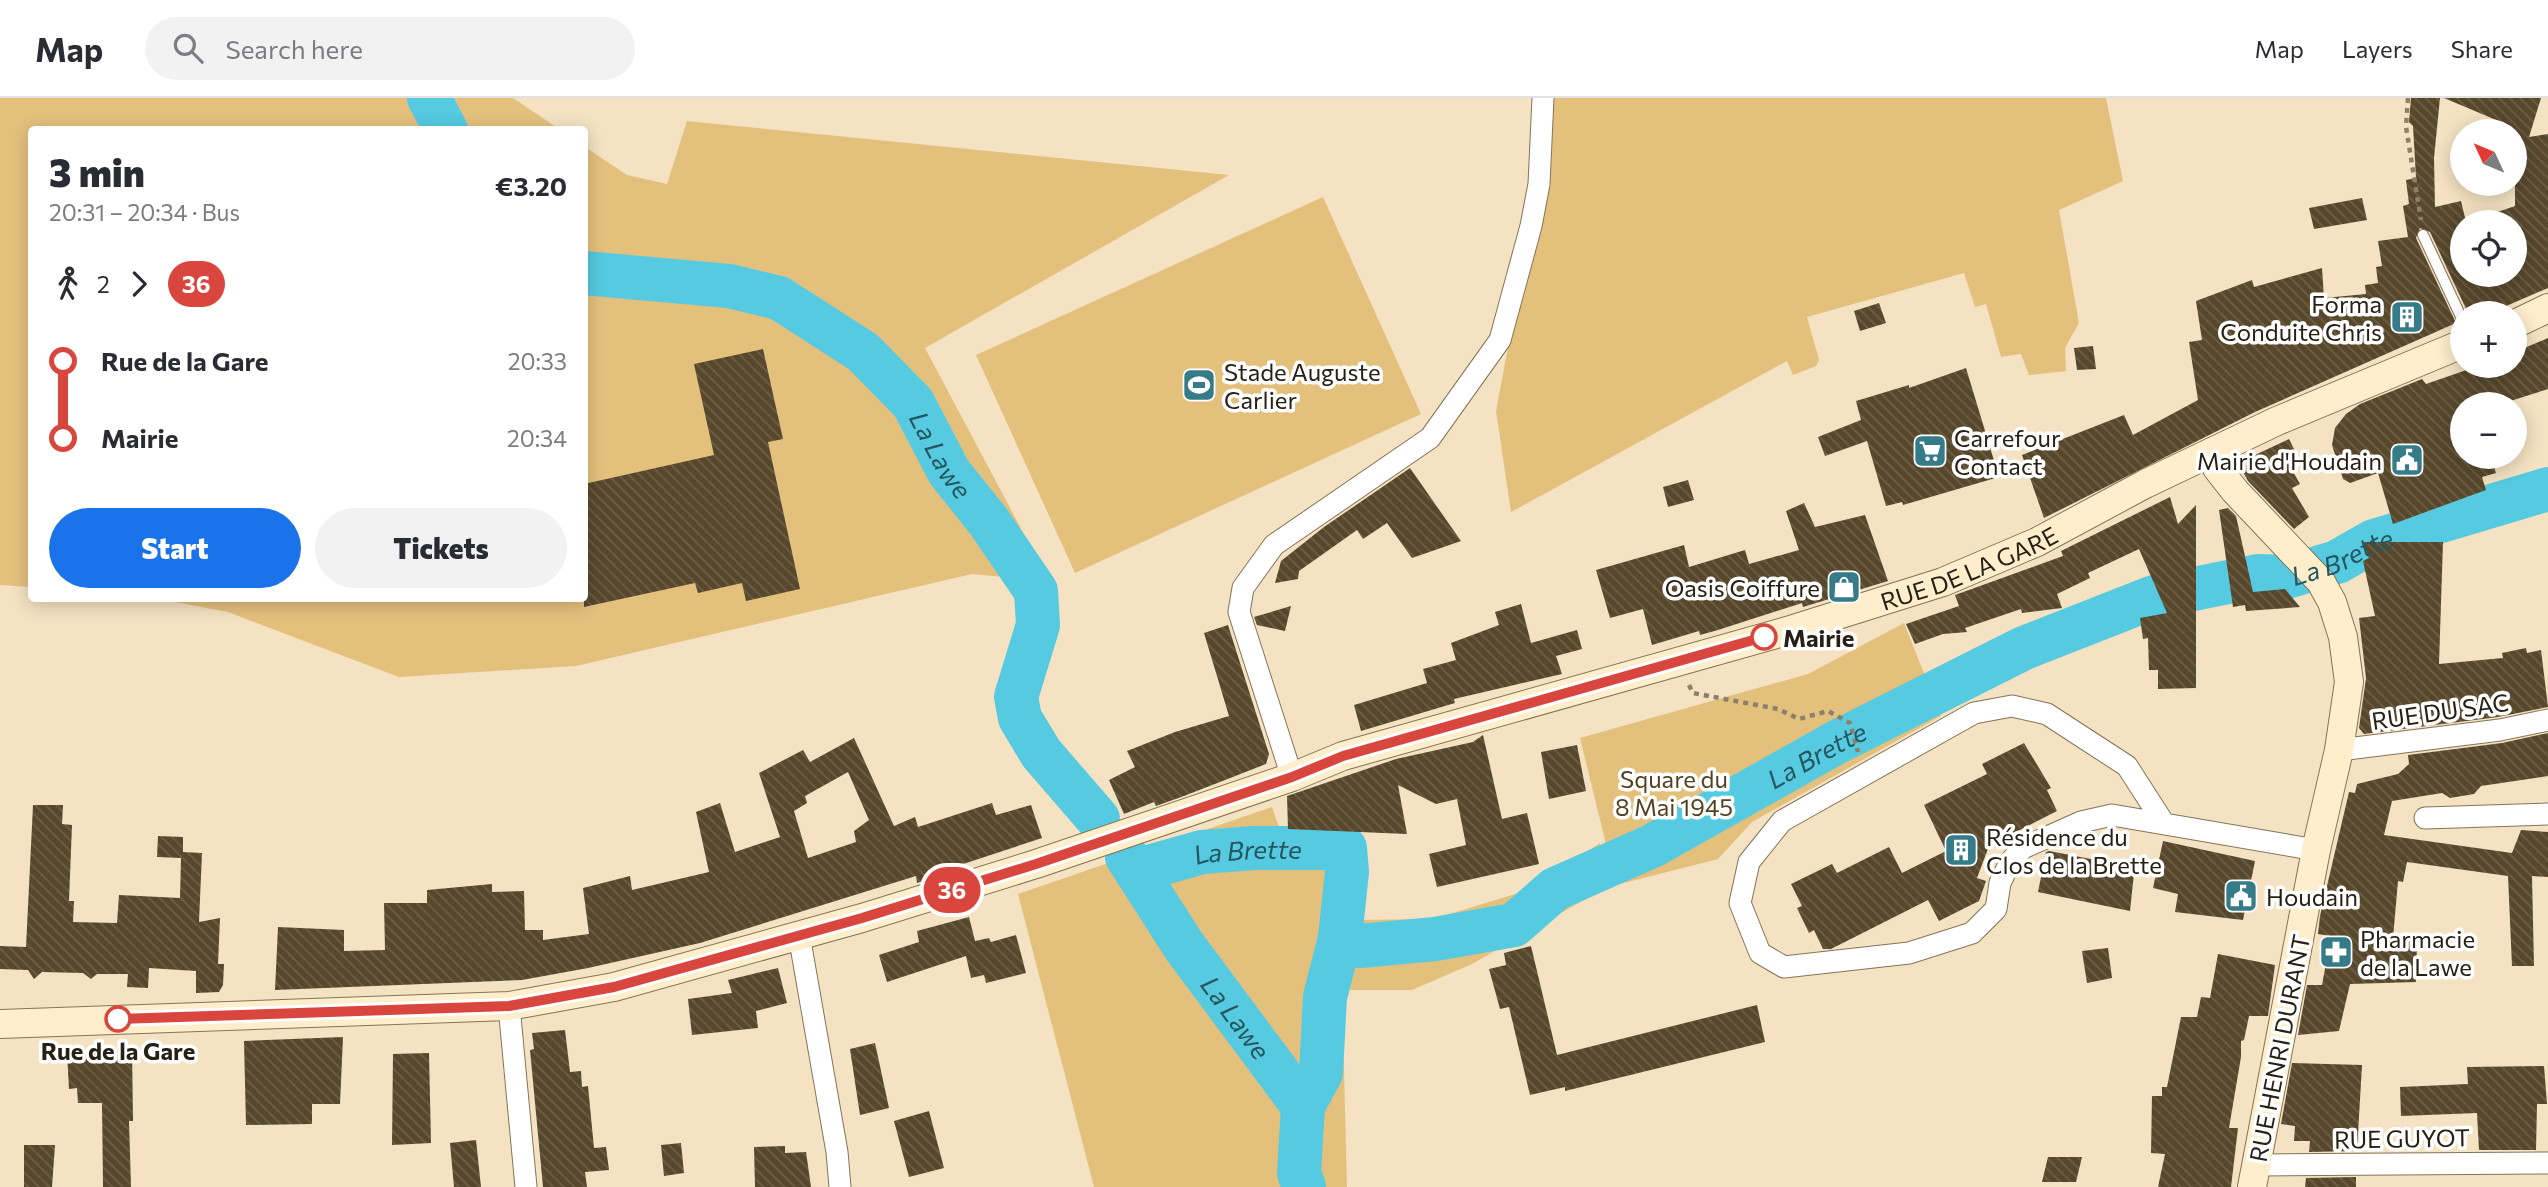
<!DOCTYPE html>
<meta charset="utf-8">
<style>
body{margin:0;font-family:Commissioner,sans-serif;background:#f2f2f3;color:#2b2b33;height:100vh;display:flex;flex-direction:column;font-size:26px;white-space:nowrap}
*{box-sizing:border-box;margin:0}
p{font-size:23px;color:#7c7c81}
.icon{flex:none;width:38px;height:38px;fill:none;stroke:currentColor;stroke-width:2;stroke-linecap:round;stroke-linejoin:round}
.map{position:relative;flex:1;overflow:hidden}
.side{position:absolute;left:28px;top:28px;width:560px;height:476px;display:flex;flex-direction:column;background:#fff;border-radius:7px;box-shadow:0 4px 18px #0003}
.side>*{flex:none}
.badge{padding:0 14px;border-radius:23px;font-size:24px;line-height:46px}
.needle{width:46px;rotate:314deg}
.buttons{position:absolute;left:2450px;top:21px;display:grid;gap:14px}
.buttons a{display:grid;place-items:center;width:77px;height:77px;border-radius:50%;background:#fff;box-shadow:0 4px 18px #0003;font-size:35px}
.map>.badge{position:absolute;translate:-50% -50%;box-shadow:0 0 0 4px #fff}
.legs{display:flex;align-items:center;gap:10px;height:77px;padding:0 21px;font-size:23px}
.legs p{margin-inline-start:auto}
.headline{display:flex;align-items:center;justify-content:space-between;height:119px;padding:0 21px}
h1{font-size:38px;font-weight:800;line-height:52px}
.cta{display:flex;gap:14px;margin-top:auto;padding:14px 21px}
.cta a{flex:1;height:80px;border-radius:42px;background:#1a73e8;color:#fff;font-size:28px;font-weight:800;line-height:80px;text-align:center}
.cta a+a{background:#f2f2f3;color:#2b2b33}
ul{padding:0 21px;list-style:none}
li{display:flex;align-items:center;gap:24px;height:77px;font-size:26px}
li i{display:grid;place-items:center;width:10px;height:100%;margin:0 9px;background:currentColor}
li i::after{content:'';width:18px;height:18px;margin:-9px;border:5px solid;border-radius:50%;background:#fff}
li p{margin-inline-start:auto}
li:first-child i{background:linear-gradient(#0000 50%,currentColor 0)}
li:last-child i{background:linear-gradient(currentColor 50%,#0000 0)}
header{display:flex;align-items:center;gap:42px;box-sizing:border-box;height:98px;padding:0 35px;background:#fff;border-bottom:2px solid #e1e1e2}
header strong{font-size:33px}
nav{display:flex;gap:38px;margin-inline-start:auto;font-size:24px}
.search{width:490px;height:63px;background:#f2f2f3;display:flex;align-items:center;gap:18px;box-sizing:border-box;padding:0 24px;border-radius:38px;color:#7c7c81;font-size:26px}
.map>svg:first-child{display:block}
.green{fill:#e4c07d}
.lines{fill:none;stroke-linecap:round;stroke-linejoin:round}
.river{stroke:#55cae0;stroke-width:44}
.building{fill:url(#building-back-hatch);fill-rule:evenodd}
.lane-casing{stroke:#847457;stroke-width:12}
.street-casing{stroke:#847457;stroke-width:23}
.secondary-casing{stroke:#847457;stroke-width:30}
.path{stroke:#8d806a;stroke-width:4.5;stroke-dasharray:5 5;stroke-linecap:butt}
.lane{stroke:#fff;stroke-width:10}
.street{stroke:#fff;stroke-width:21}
.secondary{stroke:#feeecc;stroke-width:28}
.line-1-casing{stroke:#fff;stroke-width:16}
.line-1{stroke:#d9463e;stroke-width:10}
.stop-1-dot{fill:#fff;stroke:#d9463e;stroke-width:3.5}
.labels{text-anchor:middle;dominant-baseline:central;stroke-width:7;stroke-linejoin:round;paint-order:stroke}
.poi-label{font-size:24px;fill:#272014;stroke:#fff;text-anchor:start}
.street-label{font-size:24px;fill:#272014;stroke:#fff}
.stop-label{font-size:24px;font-weight:bold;fill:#272014;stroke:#fff;text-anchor:start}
.park-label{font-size:24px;fill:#534220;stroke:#fff}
.water-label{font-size:26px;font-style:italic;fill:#255760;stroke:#fff}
</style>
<header>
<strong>Map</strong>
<div class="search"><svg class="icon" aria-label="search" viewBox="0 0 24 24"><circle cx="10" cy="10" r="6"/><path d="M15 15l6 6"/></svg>Search here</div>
<nav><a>Map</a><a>Layers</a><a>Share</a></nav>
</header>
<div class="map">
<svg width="2548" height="1089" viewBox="0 0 2548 1089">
<defs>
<pattern id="building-back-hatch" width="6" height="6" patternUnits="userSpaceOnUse" patternTransform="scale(1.75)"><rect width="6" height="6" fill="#57482c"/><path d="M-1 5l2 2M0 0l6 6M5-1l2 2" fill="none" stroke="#6c5f48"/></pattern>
</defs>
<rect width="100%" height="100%" fill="#f4e2c2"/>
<path class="green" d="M0 0H513L559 31 32 32 31 489 0 487Z
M1543 0H2106L2123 83 2059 112 2079 225 2065 250 2066 273 2029 277 2021 256 2001 259 1986 206 1975 209 1964 175 1807 219 1819 262 1816 268 1793 277 1787 263 1511 414 1496 313 1539 86Z
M687 23 1229 77 925 250 1049 483 972 476 576 568 399 579 228 514 159 501 584 500 585 49 627 77 667 86Z
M1323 99 1421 316 1075 475 976 257Z
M1904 525 1941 618 1752 724 1718 761 1616 787 1580 640 1808 576Z
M1272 709 1283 741 1355 743 1352 822 1433 821 1532 791 1600 745 1603 791 1472 866 1412 892H1342L1347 1089H1094L1018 796Z"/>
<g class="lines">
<g class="river">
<path d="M429 0 446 32"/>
<path id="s1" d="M584 175 729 188 779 200 863 254 913 305 949 374 989 424 1036 493 1038 527 1016 599 1020 620 1041 655 1098 721"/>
<path id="s2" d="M1127 759 1184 848 1303 1008 1299 1075 1304 1089"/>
<path id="s3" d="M1138 772 1202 754 1254 750H1345L1347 774 1340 840 1360 848 1435 841 1514 827 1555 791 1652 748 1837 644 2024 550 2154 499 2258 478 2287 479 2337 464 2374 443 2548 391"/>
<path d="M1303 1008 1321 975 1325 899 1340 840"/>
</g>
</g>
<path class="building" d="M2411 0H2440L2434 60 2435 109 2461 103 2466 124H2462V177H2515V124H2478L2477 121 2515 108V33H2497L2501 24 2444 0H2541L2529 39 2548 36V190L2490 215H2468L2430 134 2420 130 2416 140 2456 225 2255 314 2044 420 2022 357 2124 317 2133 337 2198 302 2189 244 2202 242 2196 203 2252 182 2254 189 2322 170 2324 200 2366 196 2365 187 2378 185 2376 169 2382 168 2378 143 2408 139 2403 108 2409 106 2406 82 2416 80 2413 28 2409 24Z
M2362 100 2367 122 2314 131 2309 110Z
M1879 205 1886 225 1860 233 1854 213Z
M2548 240V291L2501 306H2462V359H2491L2496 375 2482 379 2486 392 2393 426 2378 375 2350 385 2343 381 2332 347 2335 330 2346 316 2360 306 2422 281 2426 286 2478 268H2515V254Z
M2093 248 2096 271 2077 272 2074 250Z
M763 251 783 341 768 344 800 491 746 503 742 485 698 495 695 485 584 509V386L714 357 694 266Z
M1966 270 1999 379 1903 407 1902 404 1886 408 1867 343 1825 358 1818 339 1861 322 1856 303 1909 287V290Z
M2289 341 2301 365 2291 370 2300 386 2292 390 2309 419 2294 431 2248 383 2238 365Z
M1410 370 1461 443 1412 460 1387 425 1363 441 1357 432 1299 473 1298 481 1275 485 1281 463 1324 429Z
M1688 382 1694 402 1668 409 1663 389Z
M2170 399 2178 426 2196 407V590L2158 591V572H2149L2148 540 2143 541 2140 520 2167 515 2139 451 2088 475 2090 480 2057 496 2062 510 2022 515 2021 511 1965 530 1967 534 1943 536 1915 546 1906 526 1959 508 1955 497 2063 458 2061 453Z
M1804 405 1815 429 1865 417 1888 483 1803 509 1802 505 1718 532 1700 537 1699 533 1652 547 1643 511 1610 520 1596 472 1684 447 1689 469 1745 452 1749 466 1799 452 1786 413Z
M2228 410 2236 418 2253 494 2285 491 2300 509 2246 513 2245 507 2233 509 2219 412Z
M2363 444H2443L2439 566 2503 560 2502 555 2526 550 2527 555 2541 552 2548 609 2498 619 2364 636 2359 630 2366 580 2359 520 2375 518 2363 463 2369 460Z
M1521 506 1531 545 1577 532 1582 551 1556 558 1562 576 1454 601 1455 605 1361 633 1354 607 1427 585 1423 571 1456 562 1451 545 1499 527 1495 514Z
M1291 508 1285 533 1257 527 1254 519Z
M1228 527 1269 656 1266 666 1184 698 1156 708 1154 704 1124 716 1109 682 1135 669 1127 653 1175 634 1229 618 1204 535Z
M2548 635V678L2481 688 2474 696 2450 700 2442 695 2392 703 2384 737 2512 755 2521 732 2548 734V779L2532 778 2534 868H2512L2508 778 2407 764 2403 784 2398 783 2393 840 2417 841 2416 884 2350 886 2339 933 2298 937 2307 887H2322L2331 838 2318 836 2320 818 2349 694 2355 695 2357 686 2398 676 2409 666 2408 657 2502 645Z
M1483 637 1502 721 1527 715 1539 766 1437 789 1429 756 1466 747 1457 701 1436 706 1398 687 1407 736 1288 731 1287 698 1396 661 1473 644Z
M854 640 894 728 915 719 918 729 992 705 996 717 1031 707 1042 740 951 770 952 774 917 785 916 778 700 845 588 870 522 882 275 892 278 829 344 832V853L385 852 384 805H427V792L492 786V794L524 793 525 832H543V842L589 836 583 790 630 778 632 792 709 774 696 714 720 705 735 754 780 739 759 675 803 652 810 664ZM848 674 869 722 854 733 856 744 808 760 794 713 807 705 805 698Z
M2024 645 2051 690 2047 692 2057 713 1989 748 1977 780 1986 783 1979 803 1939 823 1928 802 1831 851H1823L1814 832 1809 835 1797 810 1802 808 1791 786 1832 766 1837 775 1889 749 1902 775 1946 753 1924 707 1987 676 1982 666Z
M1577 647 1586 693 1549 701 1541 654Z
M33 707H63L62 726 72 727 69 803H74L73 824 117 825 119 797 180 800 181 760 157 759 158 738 183 739V754L202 755 199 824 220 820 218 866H224L223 887 219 894 196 895V873L149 870 148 890 127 889 128 876H97L91 881 83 875 42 874 34 881 28 872 0 871V848L26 849Z
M2163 743 2255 763 2243 822 2175 814 2178 796 2153 790Z
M2049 753 2096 762 2095 768 2134 775 2130 813 2038 794 2046 754Z
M969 819 975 843 989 840 991 844 1016 837 1026 875 986 885 984 877 971 880 966 858 887 884 879 857 919 844 917 833Z
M1531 848 1557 957 1757 907 1765 944 1565 993V989L1530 997 1509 909 1500 911 1489 871 1506 867 1504 855Z
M2108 850 2112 880 2087 885 2082 853Z
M2218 856 2275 867 2268 918H2249L2244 942 2241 943V959L2229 1030H2238L2231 1089H2158L2165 1056 2151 1055 2152 998H2162V989H2167L2181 919H2197L2201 899 2210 900Z
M778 870 787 905 756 913 758 930 692 937 688 901 732 895 728 882Z
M565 932 570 974 581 973 582 989 588 988 594 1050 606 1049 609 1072 585 1074 587 1089H543L530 952 534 951 532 935Z
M343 939 340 1006H312V1026L246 1027 244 943Z
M875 945 889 1010 860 1017 850 951Z
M132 951 133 1023H129L131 1089H103L102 1005H78L77 990 69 991 67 955Z
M429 955 431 1045 392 1047 393 956Z
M2292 965 2362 967 2357 1053 2309 1054 2310 1043H2294L2295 1028 2281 1026Z
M2544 968 2547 1006H2537L2536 1052H2479L2477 1015 2401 1018 2400 989 2468 986 2467 969Z
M929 1013 944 1070 909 1079 894 1023Z
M476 1042 481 1089H454L450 1045Z
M681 1045 684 1075 664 1078 661 1047Z
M24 1047H55L52 1089H24Z
M785 1048V1055L806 1054 811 1089H755L754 1049Z
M2048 1059H2082L2076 1084H2042Z
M2356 1079V1089H2305L2306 1080Z"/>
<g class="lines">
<defs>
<path id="lane" d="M2423 137 2462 221"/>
<path id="street" d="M2339 652 2500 632 2548 622
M1292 679 1239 514 1243 490 1274 447 1430 340 1500 242 1531 128 1539 86 1543 0
M2425 720 2548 716
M2163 724 2127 668 2047 616 2012 608 1974 615 1782 723 1749 764 1740 805 1760 855 1784 869 1909 855 1972 835 1996 811 2000 785 2010 764 2023 750 2081 724 2112 717 2316 752
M799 837 837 1054 840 1089
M509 908 526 1089
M2257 1067 2548 1065"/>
<g id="secondary">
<path d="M2515 226 2548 210"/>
<path d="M2212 354 2217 370 2235 393 2321 484 2332 504 2343 539 2349 584 2339 652 2316 752 2252 1089"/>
<path id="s4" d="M0 926 509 908 614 889 862 820 1036 766 1292 679 1343 658 1787 533 1943 484 2037 444 2145 386 2277 323 2462 246"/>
</g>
</defs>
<use href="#lane" class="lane-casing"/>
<use href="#street" class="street-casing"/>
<use href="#secondary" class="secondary-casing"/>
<path class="path" d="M2408 0 2406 29 2421 122
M1689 587 1693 595 1778 611 1799 621 1828 613 1850 625 1858 654"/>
<use href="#lane" class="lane"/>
<use href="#street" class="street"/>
<use href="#secondary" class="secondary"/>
</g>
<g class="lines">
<defs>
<path id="line-1" d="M118 921 509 908 614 889 862 820 1036 766 1292 679 1343 658 1764 539"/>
</defs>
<use href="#line-1" class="line-1-casing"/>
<use href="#line-1" class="line-1"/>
</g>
<defs>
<symbol id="building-square" viewBox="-11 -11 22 22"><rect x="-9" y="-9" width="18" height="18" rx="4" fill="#357b88" stroke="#fff"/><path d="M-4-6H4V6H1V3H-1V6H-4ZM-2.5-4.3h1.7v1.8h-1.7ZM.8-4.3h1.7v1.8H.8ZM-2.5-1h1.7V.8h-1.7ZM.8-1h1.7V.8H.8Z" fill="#fff"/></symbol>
<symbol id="stadium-square" viewBox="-11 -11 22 22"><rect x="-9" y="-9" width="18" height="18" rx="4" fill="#357b88" stroke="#fff"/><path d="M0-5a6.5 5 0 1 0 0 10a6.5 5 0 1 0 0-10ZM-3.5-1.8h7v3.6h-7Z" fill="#fff"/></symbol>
<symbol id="supermarket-square" viewBox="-11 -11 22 22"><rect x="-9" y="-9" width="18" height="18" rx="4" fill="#357b88" stroke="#fff"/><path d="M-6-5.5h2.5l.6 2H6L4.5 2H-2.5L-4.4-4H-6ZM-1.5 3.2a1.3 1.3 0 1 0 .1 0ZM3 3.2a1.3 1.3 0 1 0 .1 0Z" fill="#fff"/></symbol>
<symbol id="civic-square" viewBox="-11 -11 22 22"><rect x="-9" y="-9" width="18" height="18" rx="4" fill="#357b88" stroke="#fff"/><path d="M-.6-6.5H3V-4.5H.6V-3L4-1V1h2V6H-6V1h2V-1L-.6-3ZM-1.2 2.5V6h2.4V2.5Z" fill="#fff"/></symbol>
<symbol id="shop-square" viewBox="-11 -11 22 22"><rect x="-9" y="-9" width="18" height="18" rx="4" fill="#357b88" stroke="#fff"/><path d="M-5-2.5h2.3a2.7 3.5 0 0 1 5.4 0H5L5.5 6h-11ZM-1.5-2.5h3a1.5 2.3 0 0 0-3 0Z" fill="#fff"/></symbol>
<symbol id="pharmacy-square" viewBox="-11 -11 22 22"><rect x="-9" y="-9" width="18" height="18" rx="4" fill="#357b88" stroke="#fff"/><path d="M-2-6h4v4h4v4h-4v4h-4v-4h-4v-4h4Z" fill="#fff"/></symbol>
</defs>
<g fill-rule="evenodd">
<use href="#building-square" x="2388" y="200" width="38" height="38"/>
<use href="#stadium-square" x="1180" y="268" width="38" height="38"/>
<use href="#supermarket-square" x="1911" y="334" width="38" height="38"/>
<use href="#civic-square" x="2388" y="343" width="38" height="38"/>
<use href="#shop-square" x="1825" y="470" width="38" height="38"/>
<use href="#building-square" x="1942" y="733" width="38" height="38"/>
<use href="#civic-square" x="2222" y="779" width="38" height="38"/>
<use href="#pharmacy-square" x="2317" y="835" width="38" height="38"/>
</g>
<g class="stop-1-dot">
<circle cx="1764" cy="539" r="12"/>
<circle cx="118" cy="921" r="12"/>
</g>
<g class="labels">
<g class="poi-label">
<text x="2382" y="205" text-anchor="end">Forma<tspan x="2382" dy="28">Conduite Chris</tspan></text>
<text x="1224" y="273">Stade Auguste<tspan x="1224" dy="28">Carlier</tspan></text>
<text x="1954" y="339">Carrefour<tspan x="1954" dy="28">Contact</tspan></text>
<text x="2382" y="362" text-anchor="end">Mairie d'Houdain</text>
<text x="1820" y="489" text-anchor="end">Oasis Coiffure</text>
<text x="1986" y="738">Résidence du<tspan x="1986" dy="28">Clos de la Brette</tspan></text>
<text x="2266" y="798">Houdain</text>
<text x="2360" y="840">Pharmacie<tspan x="2360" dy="28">de la Lawe</tspan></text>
</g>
<g class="street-label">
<text stroke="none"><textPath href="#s4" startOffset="2035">RUE DE LA GARE</textPath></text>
<text transform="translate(2440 613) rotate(-8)">RUE DU SAC</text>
<text transform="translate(2279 950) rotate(-79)">RUE HENRI DURANT</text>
<text transform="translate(2402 1040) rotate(-1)">RUE GUYOT</text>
</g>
<g class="stop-label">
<text x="1783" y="539">Mairie</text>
<text x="118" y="952" text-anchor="middle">Rue de la Gare</text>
</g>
<g class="park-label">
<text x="1674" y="680">Square du<tspan x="1674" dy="28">8 Mai 1945</tspan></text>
</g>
<g class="water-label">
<text stroke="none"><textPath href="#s1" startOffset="427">La Lawe</textPath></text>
<text stroke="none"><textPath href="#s3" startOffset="1393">La Brette</textPath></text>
<text stroke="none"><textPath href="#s3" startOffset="826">La Brette</textPath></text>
<text stroke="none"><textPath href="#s3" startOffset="112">La Brette</textPath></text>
<text stroke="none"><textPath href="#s2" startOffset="194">La Lawe</textPath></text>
</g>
</g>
</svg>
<div class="buttons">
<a><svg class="needle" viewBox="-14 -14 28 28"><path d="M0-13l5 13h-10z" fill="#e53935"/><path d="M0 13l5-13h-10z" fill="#7c7c81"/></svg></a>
<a><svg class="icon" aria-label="locate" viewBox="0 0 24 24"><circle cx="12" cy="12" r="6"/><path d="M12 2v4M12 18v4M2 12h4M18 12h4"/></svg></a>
<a>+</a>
<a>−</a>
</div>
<b class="badge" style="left:952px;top:792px;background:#d9463e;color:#fff">36</b>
<section class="side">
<div class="headline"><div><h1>3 min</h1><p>20:31 – 20:34 · Bus</p></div><b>€3.20</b></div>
<div class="legs"><svg class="icon" aria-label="walk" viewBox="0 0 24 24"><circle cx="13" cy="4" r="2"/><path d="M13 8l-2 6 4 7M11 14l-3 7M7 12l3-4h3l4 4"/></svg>2<svg class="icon" aria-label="forward" viewBox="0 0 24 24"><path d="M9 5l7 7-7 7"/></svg><b class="badge" style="background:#d9463e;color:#fff">36</b></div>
<ul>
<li><i style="color:#d9463e"></i><b>Rue de la Gare</b><p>20:33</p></li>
<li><i style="color:#d9463e"></i><b>Mairie</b><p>20:34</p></li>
</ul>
<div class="cta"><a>Start</a><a>Tickets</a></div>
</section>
</div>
